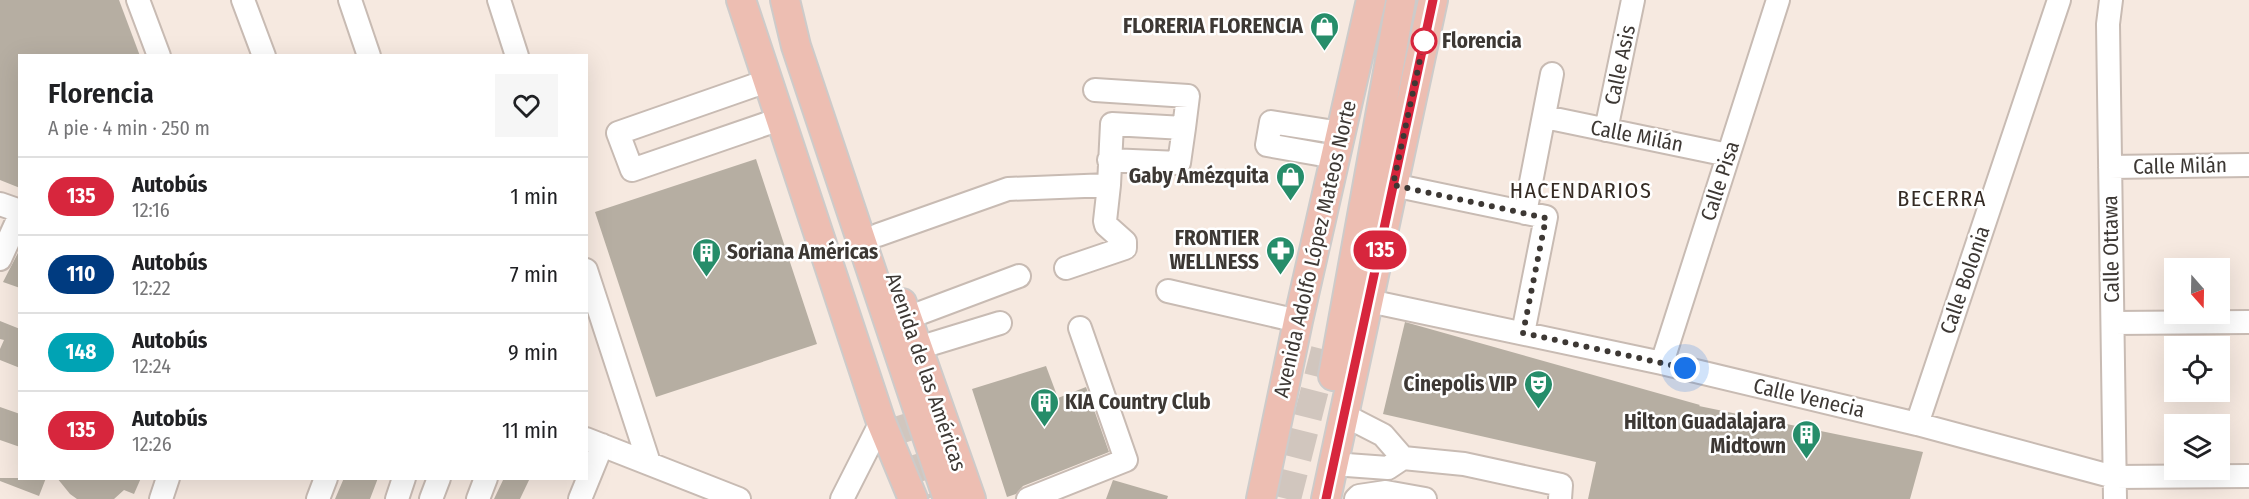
<!DOCTYPE html>
<html lang="es">
<meta charset="utf-8">
<style>
body{margin:0;font-family:"Fira Sans Condensed",sans-serif;background:#f6f6f6;color:#202124;height:100vh;display:flex;flex-direction:column;font-size:22px;white-space:nowrap}
*{box-sizing:border-box;margin:0}
p{font-size:20px;color:#757577}
.icon{flex:none;width:33px;height:33px;fill:none;stroke:currentColor;stroke-width:2;stroke-linecap:round;stroke-linejoin:round}
.map{position:relative;flex:1;overflow:hidden}
.details{position:absolute;left:18px;top:54px;width:570px;height:426px;display:flex;flex-direction:column;background:#fff;border-radius:0px;box-shadow:0 6px 24px #0002}
.details>*{flex:none}
.badge{padding:0 12px;border-radius:20px;font-size:21px;line-height:39px}
.needle{width:39px;rotate:160deg}
.tools{position:absolute;left:2164px;top:258px;display:grid;gap:12px}
.tools a{display:grid;place-items:center;width:66px;height:66px;border-radius:0px;background:#fff;box-shadow:0 6px 24px #0002;font-size:30px}
.you{position:absolute;width:30px;height:30px;margin:-15px;border:4px solid #fff;border-radius:50%;background:#1a73e8;box-shadow:0 0 0 9px #1a73e833}
.map>.badge{position:absolute;translate:-50% -50%;box-shadow:0 0 0 3px #fff}
.round{display:grid;place-items:center;flex:none;width:63px;height:63px;border-radius:0px;background:#f6f6f6}
.summary{display:flex;align-items:center;justify-content:space-between;height:102px;padding:0 30px}
h1{font-size:28px;font-weight:600;line-height:45px}
ul{padding:0;list-style:none}
li{display:flex;align-items:center;gap:18px;height:78px;padding:0 30px;border-top:2px solid #e0e0e0}
li div{flex:1}
li b{display:block;font-size:22px}
li em{font-style:normal}
li .badge{min-width:66px;font-weight:700;text-align:center}
.map>svg:first-child{display:block}
.building{fill:#b6aea2}
.lines{fill:none;stroke-linecap:round;stroke-linejoin:round}
.major-tunnel{stroke:#d1c6be;stroke-width:28;stroke-dasharray:28 14;stroke-linecap:butt}
.minor-casing{stroke:#c8bbb3;stroke-width:26}
.major-casing{stroke:#cdcbca;stroke-width:32}
.minor{stroke:#fff;stroke-width:22}
.major{stroke:#edbeb2;stroke-width:28}
.line-casing{stroke:#fff;stroke-width:14}
.line{stroke:#d7263d;stroke-width:9}
.walk{stroke:#3d3834;stroke-width:6;stroke-dasharray:0 10.8}
.stop-dot{fill:#fff;stroke:#d7263d;stroke-width:3}
.labels{text-anchor:middle;dominant-baseline:central;stroke-width:5;stroke-linejoin:round;paint-order:stroke}
.poi-label{font-size:21px;font-weight:bold;fill:#3d3834;stroke:#fff;text-anchor:end}
.stop-label{font-size:21px;font-weight:bold;fill:#3d3834;stroke:#fff;text-anchor:start}
.street-label{font-size:21px;fill:#3d3834;stroke:#fff}
.neighbourhood-label{font-size:22px;letter-spacing:1.5px;fill:#352b24;stroke:#fff}
</style>
<div class="map">
<svg width="2249" height="499" viewBox="0 0 2249 499">
<rect width="100%" height="100%" fill="#f6e9e0"/>
<path class="building" d="M0 0H119L140 56H20V188L0 180Z
M756 159 817 344 656 397 595 212Z
M20 249V288L3 282Z
M0 321 20 329V368L0 360V349L4 340 0 339Z
M1405 322 1700 405 1699 406 1923 452 1910 499H1588L1596 462 1383 414Z
M1046 366 1058 398 1086 387 1109 452 1023 486 1016 494 1007 497 972 389Z
M0 407 20 414V447L0 440Z
M0 478H46L39 496 0 481Z
M57 478H141L134 494 124 490 114 499H77L70 494Z
M344 478H378L370 499H335Z
M504 478H530L520 499H494Z
M1113 480 1168 496 1167 499H1106Z"/>
<g class="lines">
<path class="major-tunnel" d="M900 415 927 499
M1287 499 1328 338"/>
<defs>
<path id="minor" d="M138 0 159 56
M243 0 264 56
M350 0 369 56
M499 0 517 56
M2111 0 2108 24 2115 499
M767 81 618 133 632 170 780 119
M1095 90 1188 96 1184 128 1112 124 1109 185
M1545 117 1728 155
M1606 130 1633 0
M1335 157 1267 145 1271 122 1341 133
M1109 160 1179 163 1184 128
M2110 167 2249 165
M1393 185 1546 217 1523 333
M0 204 20 211
M1525 213 1552 74
M878 235 1008 189 1109 185 1105 221 1106 225 1125 242V248L1066 268
M0 259 20 215
M586 270 649 463
M1168 291 1298 321
M1369 301 1662 363 1917 424 2114 477 2249 476
M907 318 1019 276
M2113 323 2249 322
M918 348 1000 323
M1662 363 1778 0
M1344 415 1383 435 1403 458
M1917 424 2059 0
M586 439 739 499
M1333 464 1388 468 1403 458 1464 464 1561 485 1560 499
M161 499 168 478
M318 499 326 478
M397 499 404 478
M431 499 439 478
M478 499 486 478
M580 499 602 445
M842 499 881 422
M1028 499 1126 460 1080 328
M1356 499 1359 496 1386 492 1425 499"/>
<path id="major" d="M741 0 881 422 913 499
M785 0 796 46 948 499
M902 303 971 499
M1333 376 1401 0
M1261 499 1298 321 1371 0
M1326 499 1433 0"/>
</defs>
<use href="#minor" class="minor-casing"/>
<use href="#major" class="major-casing"/>
<use href="#minor" class="minor"/>
<use href="#major" class="major"/>
</g>
<g class="lines">
<defs>
<path id="line" d="M1326 499 1433 0"/>
</defs>
<use href="#line" class="line-casing"/>
<use href="#line" class="line"/>
<path class="walk" d="M1424 41 1393 185 1546 218 1523 333 1685 368"/>
</g>
<defs>
<symbol id="shop-pin" viewBox="-11 -11 22 30"><path d="M0 17L-7.5 6A9.5 9.5 0 1 1 7.5 6Z" fill="#268d6a" stroke="#fff"/><path d="M-5-2.5h2.3a2.7 3.5 0 0 1 5.4 0H5L5.5 6h-11ZM-1.5-2.5h3a1.5 2.3 0 0 0-3 0Z" fill="#fff"/></symbol>
<symbol id="pharmacy-pin" viewBox="-11 -11 22 30"><path d="M0 17L-7.5 6A9.5 9.5 0 1 1 7.5 6Z" fill="#268d6a" stroke="#fff"/><path d="M-2-6h4v4h4v4h-4v4h-4v-4h-4v-4h4Z" fill="#fff"/></symbol>
<symbol id="building-pin" viewBox="-11 -11 22 30"><path d="M0 17L-7.5 6A9.5 9.5 0 1 1 7.5 6Z" fill="#268d6a" stroke="#fff"/><path d="M-4-6H4V6H1V3H-1V6H-4ZM-2.5-4.3h1.7v1.8h-1.7ZM.8-4.3h1.7v1.8H.8ZM-2.5-1h1.7V.8h-1.7ZM.8-1h1.7V.8H.8Z" fill="#fff"/></symbol>
<symbol id="theatre-pin" viewBox="-11 -11 22 30"><path d="M0 17L-7.5 6A9.5 9.5 0 1 1 7.5 6Z" fill="#268d6a" stroke="#fff"/><path d="M-5-5.5Q0-4 5-5.5V0Q5 5 0 6Q-5 5-5 0ZM-3.3-2.5H-1v1.5H-3.3ZM1-2.5H3.3v1.5H1ZM-2.8 1Q0 5.5 2.8 1Z" fill="#fff"/></symbol>
</defs>
<g fill-rule="evenodd">
<use href="#shop-pin" x="1308" y="10" width="33" height="45"/>
<use href="#shop-pin" x="1274" y="160" width="33" height="45"/>
<use href="#pharmacy-pin" x="1264" y="234" width="33" height="45"/>
<use href="#building-pin" x="690" y="236" width="33" height="45"/>
<use href="#theatre-pin" x="1522" y="368" width="33" height="45"/>
<use href="#building-pin" x="1028" y="386" width="33" height="45"/>
<use href="#building-pin" x="1790" y="418" width="33" height="45"/>
</g>
<circle class="stop-dot" cx="1424" cy="41" r="12"/>
<g class="labels">
<g class="poi-label">
<text x="1303" y="26">FLORERIA FLORENCIA</text>
<text x="1269" y="176">Gaby Amézquita</text>
<text x="1259" y="238">FRONTIER<tspan x="1259" dy="24">WELLNESS</tspan></text>
<text x="727" y="252" text-anchor="start">Soriana Américas</text>
<text x="1517" y="384">Cinepolis VIP</text>
<text x="1065" y="402" text-anchor="start">KIA Country Club</text>
<text x="1786" y="422">Hilton Guadalajara<tspan x="1786" dy="24">Midtown</tspan></text>
</g>
<g class="stop-label">
<text x="1442" y="41">Florencia</text>
</g>
<g class="street-label">
<text transform="translate(1620 65) rotate(-78)">Calle Asis</text>
<text transform="translate(1637 136) rotate(11)">Calle Milán</text>
<text transform="translate(2180 166) rotate(-1)">Calle Milán</text>
<text transform="translate(1720 181) rotate(-72)">Calle Pisa</text>
<text transform="translate(1315 249) rotate(-77)">Avenida Adolfo López Mateos Norte</text>
<text transform="translate(2111 249) rotate(-91)">Calle Ottawa</text>
<text transform="translate(1965 280) rotate(-71)">Calle Bolonia</text>
<text transform="translate(926 372) rotate(71)">Avenida de las Américas</text>
<text transform="translate(1809 398) rotate(13)">Calle Venecia</text>
</g>
<g class="neighbourhood-label">
<text x="1581" y="190">HACENDARIOS</text>
<text x="1942" y="198">BECERRA</text>
</g>
</g>
</svg>
<div class="tools">
<a><svg class="needle" viewBox="-14 -14 28 28"><path d="M0-13l5 13h-10z" fill="#e53935"/><path d="M0 13l5-13h-10z" fill="#757577"/></svg></a>
<a><svg class="icon" aria-label="locate" viewBox="0 0 24 24"><circle cx="12" cy="12" r="6"/><path d="M12 2v4M12 18v4M2 12h4M18 12h4"/></svg></a>
<a><svg class="icon" aria-label="layers" viewBox="0 0 24 24"><path d="M12 4l9 5-9 5-9-5zM3 14l9 5 9-5"/></svg></a>
</div>
<div class="you" style="left:1685px;top:368px"></div>
<b class="badge" style="left:1380px;top:250px;background:#d7263d;color:#fff">135</b>
<section class="details">
<div class="summary"><div><h1>Florencia</h1><p>A pie · 4 min · 250 m</p></div><a class="round"><svg class="icon" aria-label="heart" viewBox="0 0 24 24"><path d="M12 20l-8-8c-3-5 5-10 8-4 3-6 11-1 8 4z"/></svg></a></div>
<ul>
<li><span class="badge" style="background:#d7263d;color:#fff">135</span><div><b>Autobús</b><p>12:16</p></div><em>1 min</em></li>
<li><span class="badge" style="background:#003b80;color:#fff">110</span><div><b>Autobús</b><p>12:22</p></div><em>7 min</em></li>
<li><span class="badge" style="background:#00a3b4;color:#fff">148</span><div><b>Autobús</b><p>12:24</p></div><em>9 min</em></li>
<li><span class="badge" style="background:#d7263d;color:#fff">135</span><div><b>Autobús</b><p>12:26</p></div><em>11 min</em></li>
</ul>
</section>
</div>
